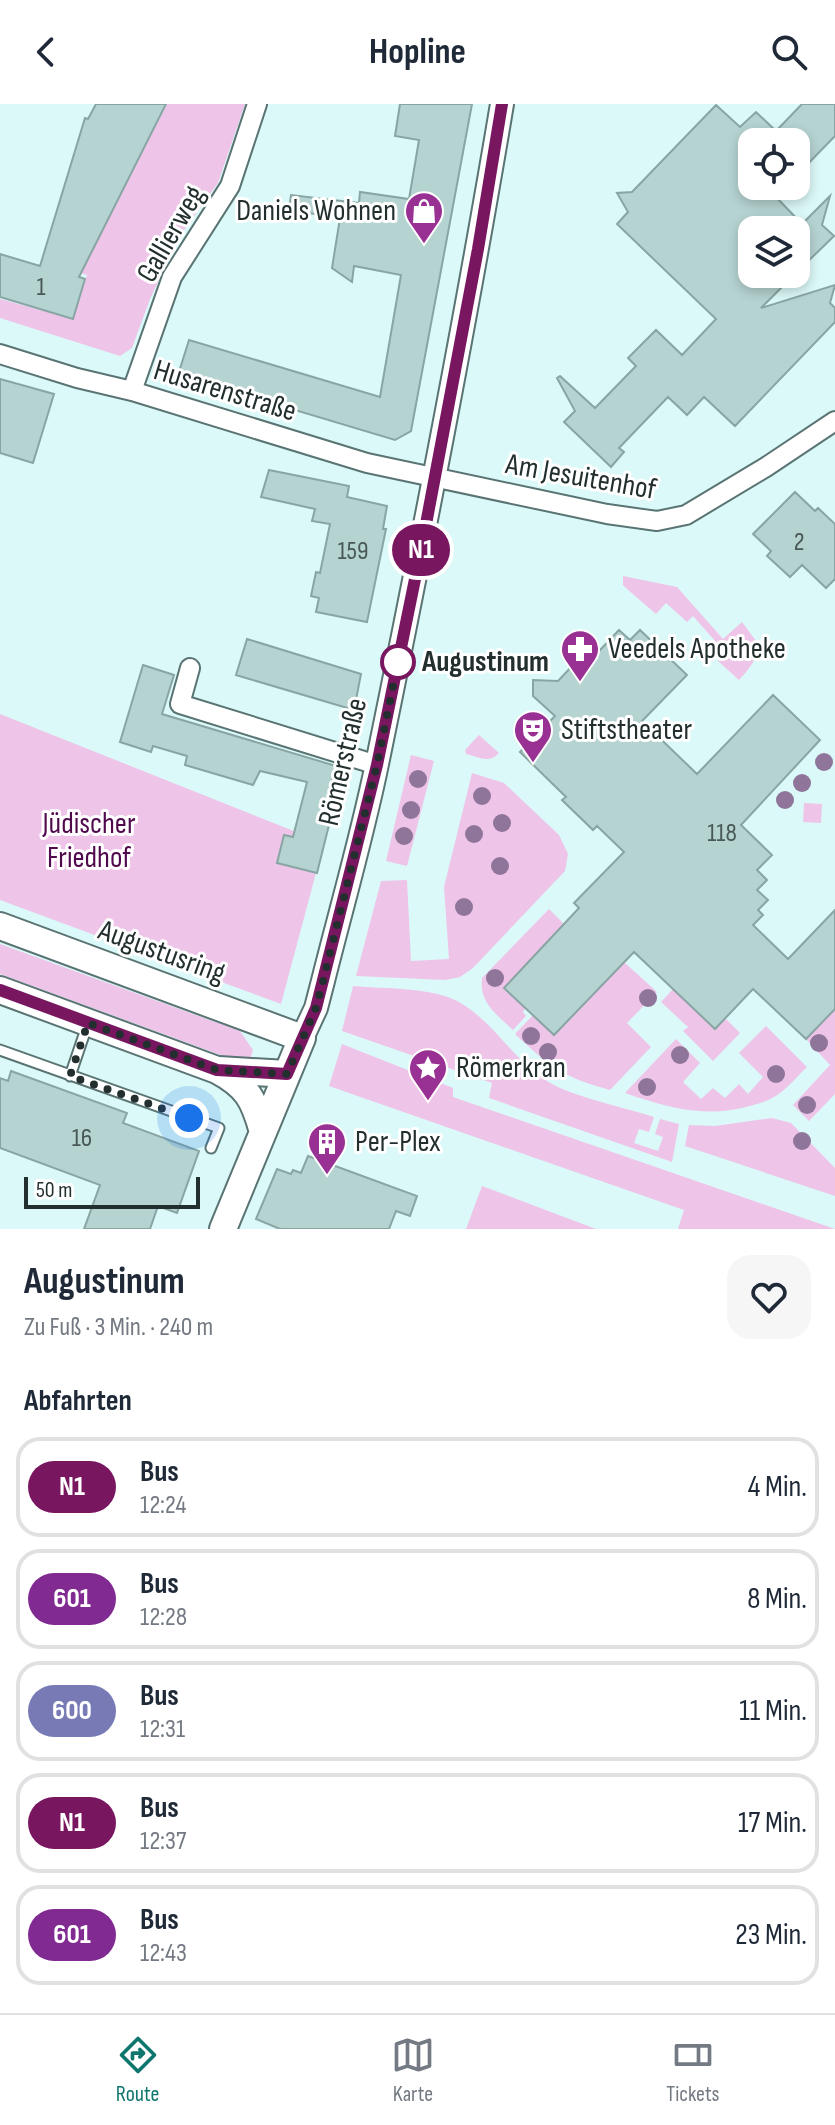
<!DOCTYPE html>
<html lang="de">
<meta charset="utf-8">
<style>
body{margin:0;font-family:"Sofia Sans Condensed",sans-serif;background:#f6f6f7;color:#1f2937;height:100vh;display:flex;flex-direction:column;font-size:30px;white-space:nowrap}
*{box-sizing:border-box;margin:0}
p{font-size:26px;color:#747a83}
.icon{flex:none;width:44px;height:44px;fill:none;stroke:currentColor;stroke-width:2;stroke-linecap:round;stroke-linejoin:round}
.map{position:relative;height:1125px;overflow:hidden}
.side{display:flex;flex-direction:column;background:#fff;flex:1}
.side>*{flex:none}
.badge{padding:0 16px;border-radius:26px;font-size:28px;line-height:52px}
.controls{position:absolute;left:738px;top:24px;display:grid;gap:16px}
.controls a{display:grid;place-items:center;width:72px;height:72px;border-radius:16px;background:#fff;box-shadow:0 4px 12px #0003;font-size:40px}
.scale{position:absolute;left:24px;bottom:20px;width:176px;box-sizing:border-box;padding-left:8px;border:4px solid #232f2e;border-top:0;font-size:22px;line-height:28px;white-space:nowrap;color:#232f2e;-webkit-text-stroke:6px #fff;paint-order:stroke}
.you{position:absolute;width:40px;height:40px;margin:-20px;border:6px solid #fff;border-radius:50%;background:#1a73e8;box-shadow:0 0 0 12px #1a73e833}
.map>.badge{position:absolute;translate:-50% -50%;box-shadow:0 0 0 4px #fff}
h2{padding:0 24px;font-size:30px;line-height:72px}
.round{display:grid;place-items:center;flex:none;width:84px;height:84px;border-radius:24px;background:#f6f6f7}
.summary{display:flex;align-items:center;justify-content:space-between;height:136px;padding:0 24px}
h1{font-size:38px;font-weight:700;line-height:60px}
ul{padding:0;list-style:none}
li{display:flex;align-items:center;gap:24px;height:100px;margin:0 16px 12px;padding:0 8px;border:4px solid #e0e1e3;border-radius:24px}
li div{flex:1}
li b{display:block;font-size:30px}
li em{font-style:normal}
li .badge{min-width:88px;font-weight:700;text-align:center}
header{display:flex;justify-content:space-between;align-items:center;height:104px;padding:0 24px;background:#fff;font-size:36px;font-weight:700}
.tab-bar{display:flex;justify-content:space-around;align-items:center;height:112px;border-top:2px solid #e0e1e3;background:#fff;font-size:22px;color:#747a83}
.tab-bar a{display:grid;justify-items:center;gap:4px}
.tab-bar .on{color:#0f766e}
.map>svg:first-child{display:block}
.green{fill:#efc4e9}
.building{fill:#b5d3d1;stroke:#88a5a3;stroke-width:2}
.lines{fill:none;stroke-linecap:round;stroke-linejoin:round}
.service-casing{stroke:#597473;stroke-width:13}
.minor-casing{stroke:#597473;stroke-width:22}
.tertiary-casing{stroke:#597473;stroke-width:26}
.secondary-casing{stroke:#597473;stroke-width:30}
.service{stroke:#fff;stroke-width:9}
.minor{stroke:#fff;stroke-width:18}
.tertiary{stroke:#fff;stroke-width:22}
.secondary{stroke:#fff;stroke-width:26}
.tree{fill:#8f759a}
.line-casing{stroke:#fff;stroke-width:18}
.line{stroke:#791660;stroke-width:12}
.walk{stroke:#232f2e;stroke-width:8;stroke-dasharray:0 14.4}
.stop-dot{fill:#fff;stroke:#791660;stroke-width:4}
.labels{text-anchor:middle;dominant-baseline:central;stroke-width:6;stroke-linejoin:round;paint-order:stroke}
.number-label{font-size:26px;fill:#485857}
.poi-label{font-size:30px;fill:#232f2e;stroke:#fff;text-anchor:start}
.street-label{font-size:30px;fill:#232f2e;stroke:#fff}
.stop-label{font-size:30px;font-weight:bold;fill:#232f2e;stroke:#fff;text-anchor:start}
.park-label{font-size:30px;fill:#50094d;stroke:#fff}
</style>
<header><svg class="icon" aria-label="back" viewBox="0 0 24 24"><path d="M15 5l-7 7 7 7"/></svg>Hopline<svg class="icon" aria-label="search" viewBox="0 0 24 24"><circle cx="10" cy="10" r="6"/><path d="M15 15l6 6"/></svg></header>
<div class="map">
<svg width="835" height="1125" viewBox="0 0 835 1125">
<rect width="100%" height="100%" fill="#dbf9f8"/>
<path class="green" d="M167 0H245L218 79 179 133 150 195 132 244 120 252 0 214V195L73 215 87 171 72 166 94 143 123 87 115 82 129 75Z
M623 472 677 483 723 535 742 518 759 541C757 556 749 565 739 576L718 557 725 548 693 512 687 518 666 499 656 510 627 485 623 481Z
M0 610 324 739 281 900 0 796Z
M479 631 499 649C489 660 479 653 466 650L465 646Z
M411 651 434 657 407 762 386 757Z
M472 669 504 679 559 731 568 750 565 767 473 864 460 873 445 876 356 872 381 777 407 776 411 857 449 855 444 783Z
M804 699 822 700 821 719 803 718Z
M549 805 565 821 523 908 526 912 513 926C496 910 479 899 482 874Z
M0 840 240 927 253 946 250 956 229 954 0 870Z
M624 858 657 888 627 919 651 943 610 986C563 973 550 963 515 930L533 911 554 931Z
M353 882C383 885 431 883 457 897 495 917 516 962 554 981 579 994 626 1004 654 1013L649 1028 639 1025 634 1039 658 1047 663 1033 655 1030 660 1015 679 1020 672 1058 489 994 492 979 342 927Z
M673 885 714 924 725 914 740 929 713 957 683 927 688 923 661 898Z
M835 905V990L809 1017 793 1001 830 961 806 935Z
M766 922 807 963C798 971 790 982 780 989 770 997 758 1000 746 1003 702 1014 666 1003 625 989L676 935 700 959 683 978 701 995 713 984 725 994 739 980 748 990 763 973 739 949Z
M342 940 453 984V993L835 1125H678L684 1106 329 982Z
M772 1014 791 1019 835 1064V1092L685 1042 689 1021 715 1022Z
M482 1082 596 1125H466Z"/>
<path class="building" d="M96 0H166L79 173 85 175 73 215 0 193V150L40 162 85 14 88 15Z
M400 0H472L411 327 395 336 178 271 189 236 380 293 401 171 354 162 352 178 332 164 340 114 289 106 291 91 359 99 360 88 409 95 419 36 395 32Z
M802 0H835V32L796 72V38H752V82H787L776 93 802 120 830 92 822 121 834 132 796 169V126H752V170H795L761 204 835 181 830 199 835 204V218L735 322 704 293 687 311 668 293 619 344 624 348 611 363 564 318 575 307 557 274 560 272 595 304 636 262 628 254 656 226 682 251 716 215 617 120 628 108 617 89 632 88 716 1 740 23 756 8 776 27Z
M0 275 54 290 33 359 0 349Z
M269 366 349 382 347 393 387 402 383 425H386L367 518 316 508 319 494 311 492 316 468 320 469 330 420 312 417 315 405 261 393Z
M795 388 815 407 818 404 835 420V475L826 484 802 461 790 473 767 452 771 447 753 430Z
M619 526 630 536 640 526 687 571 642 617 697 670 773 591 820 636 741 721 772 751 757 766 767 776 757 786 768 796 758 806 763 811 753 821 788 855 835 806V905L806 935 753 885 715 925 634 848 554 931 504 884 579 804 574 799 624 748 597 722 593 726 562 696 566 693 520 648 555 612 533 592V576L558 577 593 540 600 546Z
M247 535 361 570 354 606 236 571Z
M143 561 174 571 162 610 336 662 328 691 336 693 317 769 277 759 284 731 293 733 307 678 260 667 253 681 185 661 187 652 153 642 151 648 120 638Z
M11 967 127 1009 123 1019 199 1047 177 1109 158 1102 150 1125H84L100 1081 0 1044V974L8 977Z
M308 1052 417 1092 410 1112 396 1107 389 1125H280L256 1115 277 1065 291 1070 293 1066 301 1069Z"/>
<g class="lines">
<defs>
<path id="service" d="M0 946 219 1024 211 1044
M70 972 87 922"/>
<path id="minor" d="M0 250 77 274 132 287 367 359 607 410 657 417 686 411 766 363 835 317
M132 287 172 173 230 82 257 0
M190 564 180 600 377 661"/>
<path id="tertiary" d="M302 934 316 904 323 877C341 805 362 733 377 660 422 441 465 221 502 0"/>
<path id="secondary" d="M0 822 302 934 223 1125
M0 886 217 966C247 982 254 995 263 1028
M219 966 287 970"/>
</defs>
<use href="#service" class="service-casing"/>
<use href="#minor" class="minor-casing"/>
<use href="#tertiary" class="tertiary-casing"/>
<use href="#secondary" class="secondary-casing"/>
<use href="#service" class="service"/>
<use href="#minor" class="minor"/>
<use href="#tertiary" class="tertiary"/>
<use href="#secondary" class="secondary"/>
</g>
<g class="tree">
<circle cx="824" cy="658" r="9"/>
<circle cx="418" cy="675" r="9"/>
<circle cx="802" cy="679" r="9"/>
<circle cx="482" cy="692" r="9"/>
<circle cx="785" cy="696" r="9"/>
<circle cx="411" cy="706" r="9"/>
<circle cx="502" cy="719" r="9"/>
<circle cx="474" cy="730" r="9"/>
<circle cx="404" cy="732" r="9"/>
<circle cx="500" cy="762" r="9"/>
<circle cx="464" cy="803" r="9"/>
<circle cx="495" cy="874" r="9"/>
<circle cx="648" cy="894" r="9"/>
<circle cx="531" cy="932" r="9"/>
<circle cx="819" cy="939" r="9"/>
<circle cx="548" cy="948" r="9"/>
<circle cx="680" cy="951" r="9"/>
<circle cx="776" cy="970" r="9"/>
<circle cx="647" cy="983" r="9"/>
<circle cx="807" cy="1001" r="9"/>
<circle cx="802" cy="1037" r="9"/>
</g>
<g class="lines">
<defs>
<path id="line" d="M0 886 217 966 287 970 316 904 377 661 423 436 478 145 502 0"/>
</defs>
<use href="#line" class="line-casing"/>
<use href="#line" class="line"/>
<path class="walk" d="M189 1014 70 972 88 919 217 966 287 970 316 904 323 877 377 661 400 548 398 558"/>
</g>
<defs>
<symbol id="shop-pin" viewBox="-11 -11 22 30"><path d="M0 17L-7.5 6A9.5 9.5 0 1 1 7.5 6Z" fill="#993093" stroke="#fff"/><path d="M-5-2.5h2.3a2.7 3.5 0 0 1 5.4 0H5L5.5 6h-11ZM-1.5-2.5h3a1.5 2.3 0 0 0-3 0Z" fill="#fff"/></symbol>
<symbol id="pharmacy-pin" viewBox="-11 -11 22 30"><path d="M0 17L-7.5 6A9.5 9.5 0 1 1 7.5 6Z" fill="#993093" stroke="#fff"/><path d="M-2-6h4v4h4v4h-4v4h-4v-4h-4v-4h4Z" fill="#fff"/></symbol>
<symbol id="theatre-pin" viewBox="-11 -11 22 30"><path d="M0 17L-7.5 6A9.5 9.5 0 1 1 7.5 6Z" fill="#993093" stroke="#fff"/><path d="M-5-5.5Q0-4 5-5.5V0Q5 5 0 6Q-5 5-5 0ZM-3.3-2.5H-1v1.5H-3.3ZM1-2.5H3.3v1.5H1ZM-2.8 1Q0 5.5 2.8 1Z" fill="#fff"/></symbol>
<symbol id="sight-pin" viewBox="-11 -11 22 30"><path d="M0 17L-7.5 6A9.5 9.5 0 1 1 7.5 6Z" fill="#993093" stroke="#fff"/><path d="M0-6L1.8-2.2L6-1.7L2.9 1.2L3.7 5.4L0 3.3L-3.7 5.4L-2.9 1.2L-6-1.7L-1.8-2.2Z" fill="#fff"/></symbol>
<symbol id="building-pin" viewBox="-11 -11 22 30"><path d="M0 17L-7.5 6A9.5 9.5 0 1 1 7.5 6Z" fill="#993093" stroke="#fff"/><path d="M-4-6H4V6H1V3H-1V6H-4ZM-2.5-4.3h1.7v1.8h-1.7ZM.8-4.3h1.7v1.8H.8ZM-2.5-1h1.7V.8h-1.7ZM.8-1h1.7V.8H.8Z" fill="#fff"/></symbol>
</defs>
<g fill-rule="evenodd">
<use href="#shop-pin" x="402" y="85" width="44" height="60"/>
<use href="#pharmacy-pin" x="558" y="523" width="44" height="60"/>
<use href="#theatre-pin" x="511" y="604" width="44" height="60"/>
<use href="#sight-pin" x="406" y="942" width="44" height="60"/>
<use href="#building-pin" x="305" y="1016" width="44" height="60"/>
</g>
<circle class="stop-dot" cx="398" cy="558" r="16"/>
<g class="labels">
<g class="number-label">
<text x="41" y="183">1</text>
<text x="799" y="438">2</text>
<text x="353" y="447">159</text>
<text x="722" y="729">118</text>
<text x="82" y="1034">16</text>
</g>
<g class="poi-label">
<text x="396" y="107" text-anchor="end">Daniels Wohnen</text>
<text x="608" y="545">Veedels Apotheke</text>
<text x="561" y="626">Stiftstheater</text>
<text x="456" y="964">Römerkran</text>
<text x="355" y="1038">Per-Plex</text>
</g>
<g class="street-label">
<text transform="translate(171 130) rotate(-60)">Gallierweg</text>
<text transform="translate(225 287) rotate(17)">Husarenstraße</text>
<text transform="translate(581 373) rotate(10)">Am Jesuitenhof</text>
<text transform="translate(343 658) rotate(-77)">Römerstraße</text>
<text transform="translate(162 848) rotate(20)">Augustusring</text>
</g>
<g class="stop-label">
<text x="422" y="558">Augustinum</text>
</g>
<g class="park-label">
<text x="89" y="720">Jüdischer<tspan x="89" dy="34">Friedhof</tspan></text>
</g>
</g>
</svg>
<div class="controls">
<a><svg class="icon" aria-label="locate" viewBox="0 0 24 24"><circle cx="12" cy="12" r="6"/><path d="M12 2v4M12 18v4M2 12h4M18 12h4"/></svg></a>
<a><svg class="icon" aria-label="layers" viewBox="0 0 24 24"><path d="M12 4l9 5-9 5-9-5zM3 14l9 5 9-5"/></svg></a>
</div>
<div class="scale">50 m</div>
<div class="you" style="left:189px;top:1014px"></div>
<b class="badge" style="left:421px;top:446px;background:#791660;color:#fff">N1</b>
</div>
<section class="side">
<div class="summary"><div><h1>Augustinum</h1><p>Zu Fuß · 3 Min. · 240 m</p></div><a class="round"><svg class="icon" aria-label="heart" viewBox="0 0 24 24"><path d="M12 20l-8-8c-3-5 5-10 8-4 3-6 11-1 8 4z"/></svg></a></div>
<h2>Abfahrten</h2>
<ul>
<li><span class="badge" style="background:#791660;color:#fff">N1</span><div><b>Bus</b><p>12:24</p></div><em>4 Min.</em></li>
<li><span class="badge" style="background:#812a91;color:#fff">601</span><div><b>Bus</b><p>12:28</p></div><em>8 Min.</em></li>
<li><span class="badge" style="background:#777ab5;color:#fff">600</span><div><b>Bus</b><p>12:31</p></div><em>11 Min.</em></li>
<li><span class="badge" style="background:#791660;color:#fff">N1</span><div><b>Bus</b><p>12:37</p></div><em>17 Min.</em></li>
<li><span class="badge" style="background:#812a91;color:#fff">601</span><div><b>Bus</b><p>12:43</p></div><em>23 Min.</em></li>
</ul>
</section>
<nav class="tab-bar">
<a class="on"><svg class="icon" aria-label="directions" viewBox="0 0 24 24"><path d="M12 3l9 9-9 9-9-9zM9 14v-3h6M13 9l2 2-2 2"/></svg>Route</a>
<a><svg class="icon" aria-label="map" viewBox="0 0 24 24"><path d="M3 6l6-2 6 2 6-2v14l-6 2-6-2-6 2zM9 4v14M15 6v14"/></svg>Karte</a>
<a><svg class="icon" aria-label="tickets" viewBox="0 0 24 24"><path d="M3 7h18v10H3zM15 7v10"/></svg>Tickets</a>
</nav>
